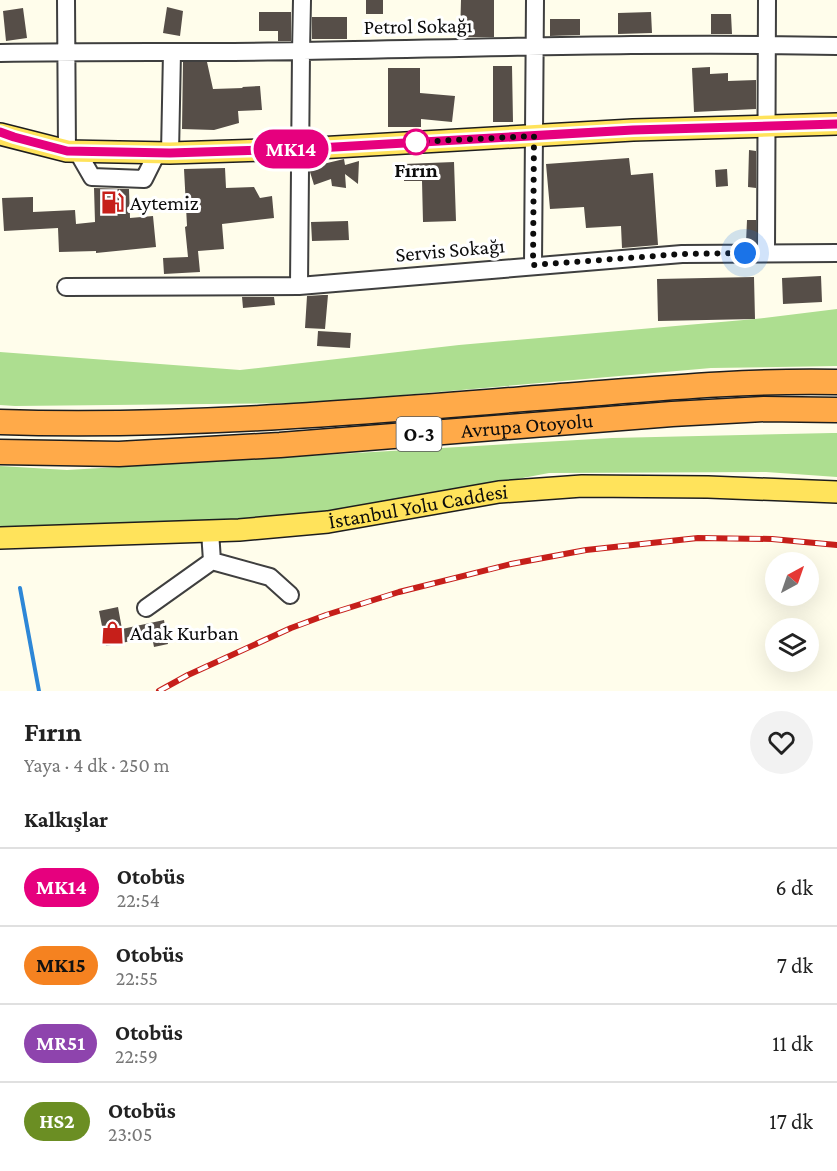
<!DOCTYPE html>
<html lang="tr">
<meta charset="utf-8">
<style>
body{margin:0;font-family:"Crimson Pro",serif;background:#f2f2f2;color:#222;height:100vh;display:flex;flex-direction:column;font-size:22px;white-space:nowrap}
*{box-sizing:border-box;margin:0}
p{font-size:20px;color:#767676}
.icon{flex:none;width:33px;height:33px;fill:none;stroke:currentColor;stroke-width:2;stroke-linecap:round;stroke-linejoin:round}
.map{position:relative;height:691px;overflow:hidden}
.details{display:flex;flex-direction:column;background:#fff;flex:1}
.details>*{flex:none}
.badge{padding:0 12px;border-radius:20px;font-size:21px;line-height:39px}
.needle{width:39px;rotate:40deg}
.controls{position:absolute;left:765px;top:552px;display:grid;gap:12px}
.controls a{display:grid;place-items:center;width:54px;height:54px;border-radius:50%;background:#fff;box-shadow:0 6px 24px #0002;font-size:30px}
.you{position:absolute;width:30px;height:30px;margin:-15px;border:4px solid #fff;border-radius:50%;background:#1a73e8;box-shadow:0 0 0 9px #1a73e833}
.map>.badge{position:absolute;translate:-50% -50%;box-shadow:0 0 0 3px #fff}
h2{padding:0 24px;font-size:22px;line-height:54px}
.round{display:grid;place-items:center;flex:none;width:63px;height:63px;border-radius:32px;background:#f2f2f2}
.headline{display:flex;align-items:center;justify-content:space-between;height:102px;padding:0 24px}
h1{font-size:28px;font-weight:700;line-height:45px}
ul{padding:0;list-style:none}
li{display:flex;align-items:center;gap:18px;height:78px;padding:0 24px;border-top:2px solid #e0e0e0}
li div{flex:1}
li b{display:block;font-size:22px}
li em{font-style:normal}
li .badge{min-width:66px;font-weight:700;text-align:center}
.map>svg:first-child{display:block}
.forest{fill:#adde90}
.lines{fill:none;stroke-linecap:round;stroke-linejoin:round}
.stream{stroke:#2d87d7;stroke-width:4}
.building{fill:#564e48}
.minor-casing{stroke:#3f3f3f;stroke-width:20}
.major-casing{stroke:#1d1d1d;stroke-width:24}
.highway-casing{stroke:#1d1d1d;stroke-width:27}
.minor{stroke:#fff;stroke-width:16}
.major{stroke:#ffe35b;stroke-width:21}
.highway{stroke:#ffaa49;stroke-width:24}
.rail-casing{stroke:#c61f1a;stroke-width:6}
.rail{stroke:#fff;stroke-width:4;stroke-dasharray:11;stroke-linecap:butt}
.line-casing{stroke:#fff;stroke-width:14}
.line{stroke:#e6007e;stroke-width:9}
.walk{stroke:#0c0c0c;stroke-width:6;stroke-dasharray:0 10.8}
.stop-dot{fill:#fff;stroke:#e6007e;stroke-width:3}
.labels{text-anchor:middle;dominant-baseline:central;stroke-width:6;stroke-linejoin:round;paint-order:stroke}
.shield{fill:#fff;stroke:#555;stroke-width:1.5}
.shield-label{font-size:20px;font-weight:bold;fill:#0c0c0c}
.street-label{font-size:21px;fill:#0c0c0c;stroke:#fff}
.stop-label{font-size:21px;font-weight:bold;fill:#0c0c0c;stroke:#fff}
.poi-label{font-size:21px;fill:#0c0c0c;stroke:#fff;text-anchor:start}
</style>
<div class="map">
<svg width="837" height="691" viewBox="0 0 837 691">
<rect width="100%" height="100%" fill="#fffdeb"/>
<path class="forest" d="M837 309V366L711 368 312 403 15 406 0 405V352L240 370 459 345 755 319Z
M832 433H837V477L766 472 549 473 334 514 189 525 0 528V466L67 470 612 438Z"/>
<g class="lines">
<path class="stream" d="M20 588 39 691"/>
</g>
<path class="building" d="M366 0H383V14H366Z
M461 0H494V37H460Z
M167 7 183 11 180 36 163 33Z
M23 8 27 38 6 41 3 11Z
M259 12H291V41H278V31H259Z
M651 12 652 33 618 34V13Z
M711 14H731L732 34H711Z
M312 17H347V39H312Z
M550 19H580V35L550 36Z
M183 62H207L213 89 243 88 242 87 260 86 262 110 238 111 239 123 214 130 182 129Z
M493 66H512L513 122H493Z
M710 67V74L728 73V81L756 80V109L694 112 692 68Z
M388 68H420V93L455 96 452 122 421 119V127H388Z
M749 150 756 151V188L748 187Z
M629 158 631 175 653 173 658 245 622 248 621 226 586 228 584 207 550 209 546 164Z
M344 159 345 165 359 161 358 184 345 174 346 188 332 186 331 179 314 185 310 172 311 163 323 161V164Z
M454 162 456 221 423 222 422 181H404V164Z
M225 168 226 188 254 187 260 198 272 196 274 218 222 224 224 249 198 251 200 272 164 274 163 258 188 257 185 227 187 226 184 169Z
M727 169 728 186 716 187 715 170Z
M94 188 129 189 130 218 153 216 156 247 96 253V251L59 252 58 228 4 231 2 198 33 197V212L75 210 76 224 95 222Z
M747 220H756V243H746Z
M348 221 349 240 312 241 311 222Z
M821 276 822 302 783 304 782 278Z
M754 277 755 319 658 321 657 279Z
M323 295H328L325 329 305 328 307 296Z
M242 297H274L275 305 243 308Z
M318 331 351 333 350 348 317 346Z
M118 607 122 629 164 620 168 644 154 647 152 637 106 646 99 611Z"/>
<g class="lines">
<defs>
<path id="minor" d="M66 0 67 151
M0 53C101 51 202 53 303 51 481 48 659 42 837 46
M77 151 92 177 144 179 157 153
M170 153 172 52
M766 253 767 0
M533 265 535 0
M299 286 301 52 302 0
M66 287 299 286 682 254 837 253
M210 531 212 561
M212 561 270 577 290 595
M146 608 212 561"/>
<g id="major">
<path d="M0 134 67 151 170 153 300 149 633 130 837 124"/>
<path id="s1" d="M0 538 239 530 328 522 499 492 582 486 708 487 837 492"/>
</g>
<g id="highway">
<path d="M0 422C187 428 375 411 561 396 653 389 745 380 837 382"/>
<path id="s2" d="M0 452 119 454 280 445 672 414 764 409 837 410"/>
</g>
</defs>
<use href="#minor" class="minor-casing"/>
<use href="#major" class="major-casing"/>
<use href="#highway" class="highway-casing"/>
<use href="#minor" class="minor"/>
<use href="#major" class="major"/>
<use href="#highway" class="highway"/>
<defs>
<path id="rail" d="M159 691 188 675 291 628 326 615 399 592 511 564 586 550 698 538 772 539 837 545"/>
</defs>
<use href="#rail" class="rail-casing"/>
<use href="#rail" class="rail"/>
</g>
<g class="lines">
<defs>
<path id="line" d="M0 132 14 137 67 151 170 153 300 149 633 130 837 124"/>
</defs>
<use href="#line" class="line-casing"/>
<use href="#line" class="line"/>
<path class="walk" d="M416 142 534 136 533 265 682 254 745 253"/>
</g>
<defs>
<symbol id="fuel-bare" viewBox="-9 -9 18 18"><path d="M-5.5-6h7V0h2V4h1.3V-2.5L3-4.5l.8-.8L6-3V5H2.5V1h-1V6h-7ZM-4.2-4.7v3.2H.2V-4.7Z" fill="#c61f1a" stroke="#fff" stroke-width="2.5" paint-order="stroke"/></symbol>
<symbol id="shop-bare" viewBox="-9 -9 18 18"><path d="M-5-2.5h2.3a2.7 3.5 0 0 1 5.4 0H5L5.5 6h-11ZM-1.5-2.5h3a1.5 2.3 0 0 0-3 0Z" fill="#c61f1a" stroke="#fff" stroke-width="2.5" paint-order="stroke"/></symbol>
</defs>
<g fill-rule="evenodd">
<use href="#fuel-bare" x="96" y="186" width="33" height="33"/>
<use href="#shop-bare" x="96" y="616" width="33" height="33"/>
</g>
<circle class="stop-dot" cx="416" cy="142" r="12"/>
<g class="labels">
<rect class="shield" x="396.5" y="417" width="45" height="34" rx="4.5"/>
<g class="shield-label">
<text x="419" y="434">O-3</text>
</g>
<g class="street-label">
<text transform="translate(418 26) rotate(-1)">Petrol Sokağı</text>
<text transform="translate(450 250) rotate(-5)">Servis Sokağı</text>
<text stroke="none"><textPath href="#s2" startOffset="528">Avrupa Otoyolu</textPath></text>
<text stroke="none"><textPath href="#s1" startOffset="420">İstanbul Yolu Caddesi</textPath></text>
</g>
<g class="stop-label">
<text x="416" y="170">Fırın</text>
</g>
<g class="poi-label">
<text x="130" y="203">Aytemiz</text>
<text x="130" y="633">Adak Kurban</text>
</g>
</g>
</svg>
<div class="controls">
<a><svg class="needle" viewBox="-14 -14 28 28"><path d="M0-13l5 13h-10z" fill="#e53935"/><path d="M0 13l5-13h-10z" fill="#767676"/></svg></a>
<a><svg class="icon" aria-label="layers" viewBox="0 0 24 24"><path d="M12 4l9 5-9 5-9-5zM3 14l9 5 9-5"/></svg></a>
</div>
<div class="you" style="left:745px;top:253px"></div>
<b class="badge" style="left:291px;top:149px;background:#e6007e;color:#fff">MK14</b>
</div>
<section class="details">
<div class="headline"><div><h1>Fırın</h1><p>Yaya · 4 dk · 250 m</p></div><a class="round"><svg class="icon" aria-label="heart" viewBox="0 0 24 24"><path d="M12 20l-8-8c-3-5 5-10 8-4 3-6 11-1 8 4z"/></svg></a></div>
<h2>Kalkışlar</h2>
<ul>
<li><span class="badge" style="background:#e6007e;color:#fff">MK14</span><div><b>Otobüs</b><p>22:54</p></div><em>6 dk</em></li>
<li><span class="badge" style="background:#f58220;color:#111">MK15</span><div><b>Otobüs</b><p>22:55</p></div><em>7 dk</em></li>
<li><span class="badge" style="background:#8e44ad;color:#fff">MR51</span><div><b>Otobüs</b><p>22:59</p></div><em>11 dk</em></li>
<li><span class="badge" style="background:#6b8e23;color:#fff">HS2</span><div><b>Otobüs</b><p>23:05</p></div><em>17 dk</em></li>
</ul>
</section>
